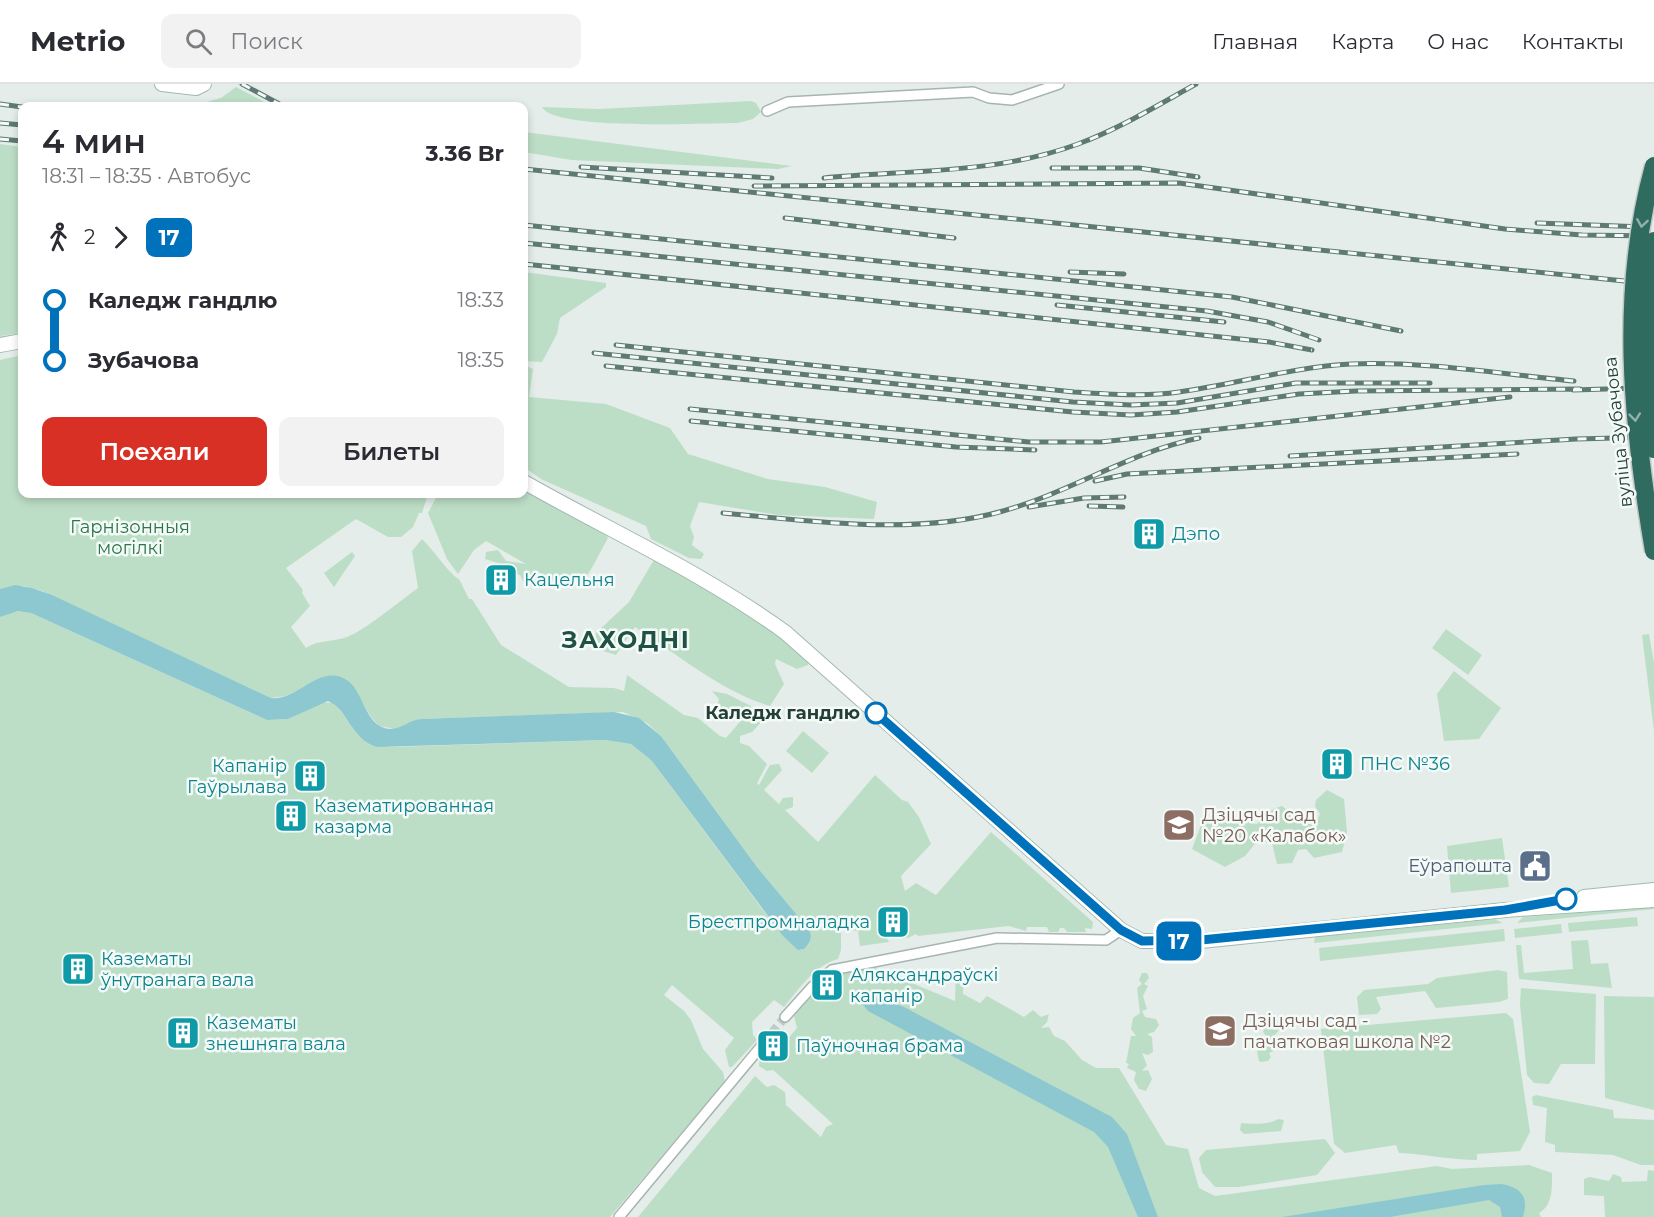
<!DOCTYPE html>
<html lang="ru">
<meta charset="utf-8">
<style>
body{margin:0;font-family:Montserrat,sans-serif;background:#f2f2f3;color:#2b2b33;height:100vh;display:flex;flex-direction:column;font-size:22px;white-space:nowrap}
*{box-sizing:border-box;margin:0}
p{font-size:20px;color:#7c7c81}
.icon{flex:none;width:33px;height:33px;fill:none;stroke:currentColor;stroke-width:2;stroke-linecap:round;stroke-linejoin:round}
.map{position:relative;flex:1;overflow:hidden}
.sheet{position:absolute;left:18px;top:18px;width:510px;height:396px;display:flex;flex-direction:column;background:#fff;border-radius:12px;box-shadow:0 3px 9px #0003}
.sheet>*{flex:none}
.badge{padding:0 12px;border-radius:9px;font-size:21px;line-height:39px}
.map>.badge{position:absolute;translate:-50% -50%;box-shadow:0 0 0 3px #fff}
.legs{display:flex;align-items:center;gap:9px;height:66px;padding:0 24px;font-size:20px}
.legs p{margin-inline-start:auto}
.headline{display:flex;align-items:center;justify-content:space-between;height:102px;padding:0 24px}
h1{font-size:33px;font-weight:600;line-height:45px}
.action{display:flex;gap:12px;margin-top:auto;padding:12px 24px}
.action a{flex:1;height:69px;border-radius:12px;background:#d93025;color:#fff;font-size:24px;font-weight:600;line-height:69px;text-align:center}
.action a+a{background:#f2f2f3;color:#2b2b33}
ul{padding:0 24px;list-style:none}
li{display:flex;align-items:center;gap:21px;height:60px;font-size:22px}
li i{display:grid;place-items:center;width:9px;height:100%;margin:0 8px;background:currentColor}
li i::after{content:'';width:15px;height:15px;margin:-8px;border:4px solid;border-radius:50%;background:#fff}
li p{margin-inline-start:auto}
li:first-child i{background:linear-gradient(#0000 50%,currentColor 0)}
li:last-child i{background:linear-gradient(currentColor 50%,#0000 0)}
header{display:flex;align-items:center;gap:36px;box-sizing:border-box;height:84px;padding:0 30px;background:#fff;border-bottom:2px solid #e1e1e2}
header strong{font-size:28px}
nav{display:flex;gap:33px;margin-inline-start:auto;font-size:21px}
.search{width:420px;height:54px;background:#f2f2f3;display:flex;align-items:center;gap:15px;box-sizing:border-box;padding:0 21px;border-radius:12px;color:#7c7c81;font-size:22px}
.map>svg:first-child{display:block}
.green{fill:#bddec6}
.water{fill:#8dc8d1}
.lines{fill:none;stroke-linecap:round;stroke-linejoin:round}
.street-tunnel{stroke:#bdcac5;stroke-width:9;stroke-dasharray:9 4.5;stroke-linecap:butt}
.street-casing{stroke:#a6b5b0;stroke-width:12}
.secondary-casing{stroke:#a2b9b1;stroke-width:16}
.street{stroke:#fff;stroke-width:9}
.secondary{stroke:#fff;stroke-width:14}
.rail-casing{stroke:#5e7a72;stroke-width:5}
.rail{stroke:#f4faf7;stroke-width:3;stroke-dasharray:9;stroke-linecap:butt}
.highway-bridge-casing{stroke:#c1c9c7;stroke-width:21;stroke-linecap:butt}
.highway-bridge{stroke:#2f6b5e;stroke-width:18}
.oneway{stroke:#92b2aa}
.line-1-casing{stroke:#fff;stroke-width:14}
.line-1{stroke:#0072bc;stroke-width:9}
.stop-1-dot{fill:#fff;stroke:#0072bc;stroke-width:3}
.labels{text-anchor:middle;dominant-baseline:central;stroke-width:5;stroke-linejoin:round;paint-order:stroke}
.street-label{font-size:18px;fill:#233f37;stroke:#f4faf7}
.park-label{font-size:18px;fill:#2d7649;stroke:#f4faf7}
.culture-label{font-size:18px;fill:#0d838f;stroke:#f4faf7;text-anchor:start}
.stop-label{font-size:18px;font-weight:bold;fill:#233f37;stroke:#f4faf7;text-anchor:end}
.education-label{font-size:18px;fill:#785e54;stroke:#f4faf7;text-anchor:start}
.service-label{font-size:18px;fill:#4e5e75;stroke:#f4faf7;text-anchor:end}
.district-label{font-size:24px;font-weight:bold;letter-spacing:1.5px;fill:#1f5144;stroke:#f4faf7}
</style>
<header>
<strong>Metrio</strong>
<div class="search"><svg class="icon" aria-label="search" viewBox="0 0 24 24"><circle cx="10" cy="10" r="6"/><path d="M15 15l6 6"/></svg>Поиск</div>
<nav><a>Главная</a><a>Карта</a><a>О нас</a><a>Контакты</a></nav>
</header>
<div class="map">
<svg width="1654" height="1133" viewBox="0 0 1654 1133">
<rect width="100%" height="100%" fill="#e4ede9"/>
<path class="green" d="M236 3 272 22H205L206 18 221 14Z
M751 17 756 19 761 28 753 35 738 39C707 39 554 47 542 23L599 25Z
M524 48 792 82 778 85 571 76 524 68Z
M0 60 22 63V245L21 249 0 252Z
M524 188 606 199V203L560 234 557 250 542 278 524 277Z
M22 271V410H428L422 429H419L413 443 401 453H388L356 435 286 484 303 506 302 509 310 522 291 543 306 564C317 556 333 558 347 553 364 547 401 516 418 504L412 467 422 455C432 464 451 492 459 495L469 515H472L501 561 569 603 614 604 624 607 627 591 684 631 698 634 720 652 726 654 743 634 734 632 717 621 719 615 712 607 727 610 751 622V628L760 625 766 633 752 648 740 652V659L749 662 767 680 757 699 759 701 770 681 779 680 782 686 764 706 779 720 783 714 793 713V723L785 726 818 758 875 691 902 716 908 718 919 733 931 760 901 792 905 807 916 799 936 811 991 748 1093 838 1092 845 1085 844 1086 848H1067L1064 844H1060L1058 848H1049L1047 843H1027L1026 847 1009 842 918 852 916 850 908 854 902 853 900 847 909 840 900 821 877 836 889 858 860 862 858 847 841 846V866L838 875C815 881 799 905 784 923L774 916 752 938 753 951 757 956 732 983H729L725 966 734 954 672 901 664 911 684 927 691 936 703 965 723 988 725 998 610 1133H0V533C10 527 19 526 31 529L267 636 288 635 321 618 332 619C360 642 346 658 393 663L605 656 631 660 652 677 777 845 801 866C813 861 812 853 807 843L757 783 661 652 647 639 623 628 421 635 395 645 379 642 371 633 354 605 328 592 286 612 271 614 42 507 24 502 0 505V276Z
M524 281 533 285 529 313 606 320 670 344 688 370 768 395 825 403 877 418 874 435 778 431 699 418 690 442 694 453 692 461 704 470 701 475 689 474 651 455 646 442 541 395 524 383Z
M524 403 605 448 608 454C586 493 584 517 537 487V492L531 499H524L520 491 506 488 501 480 485 475 486 468 498 466 506 477 526 480 486 457 474 466 458 490 447 475 428 429 438 410H524Z
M352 468 355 472 334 503 324 489Z
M655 474 768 541 808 574V581L797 585 776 575 775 580 784 600 770 622C722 608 677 570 635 543L616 571 600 566 602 563 595 559 596 549 629 518Z
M1446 545 1482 571 1468 591 1432 564Z
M1649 550 1654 579V647L1642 551Z
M1454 587 1501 624 1479 655 1444 657 1437 610Z
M803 647 829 669 812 689 786 667Z
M1327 706 1344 715 1347 748 1342 768 1314 774 1306 765 1298 766 1292 779 1277 780 1272 759 1257 757 1245 772 1225 783 1192 765 1201 741 1221 734 1257 740 1273 725 1282 722 1302 738 1314 741 1320 730 1315 722 1316 716Z
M1502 754 1509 803 1451 809 1447 762Z
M1654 823V825L1517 839 1523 833Z
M1637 833 1638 842 1569 848 1568 839Z
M1492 834 1503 839 1314 859 1315 853Z
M1561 840 1562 849 1515 854 1514 845Z
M1504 845 1505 857 1320 877 1319 864Z
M1588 856 1591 880 1608 879 1612 904 1519 895 1516 861H1521L1524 889 1573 885 1571 857Z
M866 880 955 917 956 888 964 889 963 910 980 919 987 912 1024 933 1033 926 1041 933 1049 930 1047 938 1041 944 1049 943 1054 952 1065 957 1082 976 1096 984H1119L1166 1061 1188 1065 1199 1104 1215 1112 1437 1082 1452 1085 1529 1081 1552 1089C1552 1104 1553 1121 1539 1129L1541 1133H638L755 992 767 1003 774 1001 785 1008 786 1021 821 1053 826 1043 833 1040 773 986 767 987 759 982 760 972 767 964 781 963 797 944 794 932C814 908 834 888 866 880Z
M1498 886 1507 888 1508 915 1499 918 1436 924 1425 907 1376 913 1381 925 1377 930 1359 931 1357 913 1364 906 1428 900 1437 894Z
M1142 889H1147L1149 894 1144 900 1148 902 1143 912 1147 925 1142 927 1145 933 1156 935 1159 941 1154 948 1147 950 1152 953 1153 968 1148 971 1142 969 1147 981 1142 987 1148 986 1152 995 1146 1007 1139 1005 1134 996 1136 988 1127 984 1129 980 1126 979 1131 952H1136L1131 945 1133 934 1140 929 1137 904 1142 900 1139 896Z
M1521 904 1596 910 1595 980H1561L1549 1000 1534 999 1527 991 1520 920Z
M1604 912 1654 913V1026L1605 1014Z
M1270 929 1279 939V946L1270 957 1274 961V967L1269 969 1271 973 1268 977 1260 978C1255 969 1257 958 1267 953L1263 948 1267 932Z
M1506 929 1513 935 1530 1048 1520 1067 1477 1070V1076C1451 1076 1425 1070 1399 1069L1396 1061 1345 1069 1334 1060 1321 945Z
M1536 1011 1613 1026 1614 1034 1654 1036V1081H1641L1613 1071 1555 1068V1061L1545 1058 1547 1024 1533 1021 1532 1013Z
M1278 1035 1284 1036 1281 1047 1244 1050 1240 1046 1241 1039C1252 1040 1269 1041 1278 1035Z
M1325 1055 1335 1069 1317 1091 1239 1103H1215L1202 1088 1199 1074 1206 1066Z
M1648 1086 1654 1087V1133H1605L1604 1112 1584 1111V1095L1590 1093 1609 1097 1613 1090 1621 1093 1622 1098 1647 1097Z"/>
<path class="water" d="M15 501 32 504 52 511 271 614C296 617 316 584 341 593 365 601 362 643 390 645 402 645 409 636 421 635L614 628 639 634 661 652 757 783 807 843C813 851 812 858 804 865L798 866 783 852 652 677 631 660 605 656 377 663C350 655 349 626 328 617L288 635 267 636 31 529 18 527 0 533V505Z
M872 912 904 923 1112 1033 1127 1050 1158 1133H1138L1108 1063 1094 1048 868 927 861 918 864 914Z
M1502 1100C1522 1104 1529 1113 1523 1133H1502L1500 1123 1489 1116 1390 1133H1282L1484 1101Z"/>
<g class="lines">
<path class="street-tunnel" d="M763 960 785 933"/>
<defs>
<path id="street" d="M767 27 788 18 973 8 989 14 1012 16 1059 0
M785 933 812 903 832 886 997 854 1106 856 1121 846
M619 1133 763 960"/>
<path id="secondary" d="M162 0 196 4 204 0
M0 261 22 257
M524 398C612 448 704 489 786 549L1121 846 1142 857H1201L1505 826 1654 816
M1584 813 1654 806"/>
</defs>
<use href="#street" class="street-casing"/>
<use href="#secondary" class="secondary-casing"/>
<use href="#street" class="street"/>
<use href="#secondary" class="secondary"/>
<defs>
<path id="rail" d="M242 0 283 22
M0 20 22 23
M0 39 22 41
M0 55 22 57
M581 83 772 94
M1052 84H1139L1198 93
M524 85 1654 200
M824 94C909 86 997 90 1078 60 1119 45 1158 21 1196 0
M754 102 1179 99 1505 145 1582 151 1654 152
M785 134 954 154
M1537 139 1645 143
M524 141 1232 213 1401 247
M524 159 1207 227 1268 238 1319 256
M524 180 1269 258 1312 266
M1070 188 1124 190
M1057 221 1224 238
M616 261 1074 308C1109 310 1145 313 1179 308 1237 300 1292 283 1351 280 1425 277 1500 290 1574 297
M594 269 1073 318 1131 321 1177 319 1296 299H1430
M606 282 1073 328 1131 331 1177 328 1299 310 1356 307 1580 305
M1573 306 1639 304
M690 325 1029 358H1101L1510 313
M691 337 956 363 1035 366
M1290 372 1576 355 1654 353
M1095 397 1127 390 1517 370
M1089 422 1123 423
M1029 423 1084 414 1124 413
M723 429C814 437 914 452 1003 427 1071 408 1130 368 1199 354"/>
</defs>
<use href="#rail" class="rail-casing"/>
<use href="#rail" class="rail"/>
<defs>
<path id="highway-bridge" d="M1654 82C1619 209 1632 338 1654 467
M1654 157C1643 226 1645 296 1654 365"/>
</defs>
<use href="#highway-bridge" class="highway-bridge-casing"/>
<use href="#highway-bridge" class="highway-bridge"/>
</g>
<defs><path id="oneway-chevron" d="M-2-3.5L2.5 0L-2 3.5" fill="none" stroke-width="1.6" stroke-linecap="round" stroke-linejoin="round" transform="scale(1.5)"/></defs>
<g class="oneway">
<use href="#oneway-chevron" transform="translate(1642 139) rotate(99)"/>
<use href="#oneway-chevron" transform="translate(1635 333) rotate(84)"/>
</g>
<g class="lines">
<defs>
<path id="line-1" d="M876 629 1121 846 1142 857 1201 856 1505 826 1566 815"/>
</defs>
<use href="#line-1" class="line-1-casing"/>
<use href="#line-1" class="line-1"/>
</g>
<defs>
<symbol id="building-square" viewBox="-11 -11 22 22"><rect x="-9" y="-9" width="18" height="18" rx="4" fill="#0f9aa8" stroke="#f4faf7"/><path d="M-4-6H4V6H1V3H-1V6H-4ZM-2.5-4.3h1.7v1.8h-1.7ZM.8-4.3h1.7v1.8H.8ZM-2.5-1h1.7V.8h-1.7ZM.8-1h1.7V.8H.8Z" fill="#fff"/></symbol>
<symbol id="school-square" viewBox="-11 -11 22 22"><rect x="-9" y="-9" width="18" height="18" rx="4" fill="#8d6e63" stroke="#f4faf7"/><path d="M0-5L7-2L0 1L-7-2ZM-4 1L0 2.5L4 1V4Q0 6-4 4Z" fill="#fff"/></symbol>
<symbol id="civic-square" viewBox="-11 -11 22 22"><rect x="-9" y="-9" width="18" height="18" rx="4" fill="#5c6f8a" stroke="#f4faf7"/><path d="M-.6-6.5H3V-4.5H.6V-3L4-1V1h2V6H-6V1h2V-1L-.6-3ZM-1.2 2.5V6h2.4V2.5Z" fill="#fff"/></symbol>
</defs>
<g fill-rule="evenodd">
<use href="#building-square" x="1130" y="431" width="38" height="38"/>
<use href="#building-square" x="482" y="477" width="38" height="38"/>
<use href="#building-square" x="1318" y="661" width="38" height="38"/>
<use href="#building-square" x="291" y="673" width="38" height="38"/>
<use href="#building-square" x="272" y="713" width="38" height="38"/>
<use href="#school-square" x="1160" y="722" width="38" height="38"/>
<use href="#civic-square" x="1516" y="763" width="38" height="38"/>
<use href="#building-square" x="874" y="819" width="38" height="38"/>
<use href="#building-square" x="59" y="866" width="38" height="38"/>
<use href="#building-square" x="808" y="882" width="38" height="38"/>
<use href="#school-square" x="1201" y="928" width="38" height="38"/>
<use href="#building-square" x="164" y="930" width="38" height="38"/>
<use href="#building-square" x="754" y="943" width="38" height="38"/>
</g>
<g class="stop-1-dot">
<circle cx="876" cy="629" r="10"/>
<circle cx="1566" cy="815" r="10"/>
</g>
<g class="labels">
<g class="street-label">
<text transform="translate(1618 348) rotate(-96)">вуліца Зубачова</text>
</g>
<g class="park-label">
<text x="130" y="443">Гарнізонныя<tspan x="130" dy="21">могілкі</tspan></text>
</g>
<g class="culture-label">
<text x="1172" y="450">Дэпо</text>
<text x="524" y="496">Кацельня</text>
<text x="1360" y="680">ПНС №36</text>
<text x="287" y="682" text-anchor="end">Капанір<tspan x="287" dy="21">Гаўрылава</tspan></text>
<text x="314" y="722">Казематированная<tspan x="314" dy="21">казарма</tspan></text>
<text x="870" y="838" text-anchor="end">Брестпромналадка</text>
<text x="101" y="875">Казематы<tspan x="101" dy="21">ўнутранага вала</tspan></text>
<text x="850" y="891">Аляксандраўскі<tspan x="850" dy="21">капанір</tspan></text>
<text x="206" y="939">Казематы<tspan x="206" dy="21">знешняга вала</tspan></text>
<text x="796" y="962">Паўночная брама</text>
</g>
<g class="stop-label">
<text x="860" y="629">Каледж гандлю</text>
</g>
<g class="education-label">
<text x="1202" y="731">Дзіцячы сад<tspan x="1202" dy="21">№20 «Калабок»</tspan></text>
<text x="1243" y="937">Дзіцячы сад -<tspan x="1243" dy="21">пачатковая школа №2</tspan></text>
</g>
<g class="service-label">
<text x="1512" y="782">Еўрапошта</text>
</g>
<g class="district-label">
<text x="626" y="555">ЗАХОДНІ</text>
</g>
</g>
</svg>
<b class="badge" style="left:1179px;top:857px;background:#0072bc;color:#fff">17</b>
<section class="sheet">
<div class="headline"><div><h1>4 мин</h1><p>18:31 – 18:35 · Автобус</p></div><b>3.36 Br</b></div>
<div class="legs"><svg class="icon" aria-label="walk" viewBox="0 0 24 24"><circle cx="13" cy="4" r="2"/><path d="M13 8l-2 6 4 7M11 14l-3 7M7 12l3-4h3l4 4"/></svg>2<svg class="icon" aria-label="forward" viewBox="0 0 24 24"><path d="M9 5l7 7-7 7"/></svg><b class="badge" style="background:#0072bc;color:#fff">17</b></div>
<ul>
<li><i style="color:#0072bc"></i><b>Каледж гандлю</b><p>18:33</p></li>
<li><i style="color:#0072bc"></i><b>Зубачова</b><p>18:35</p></li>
</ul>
<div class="action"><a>Поехали</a><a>Билеты</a></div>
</section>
</div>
